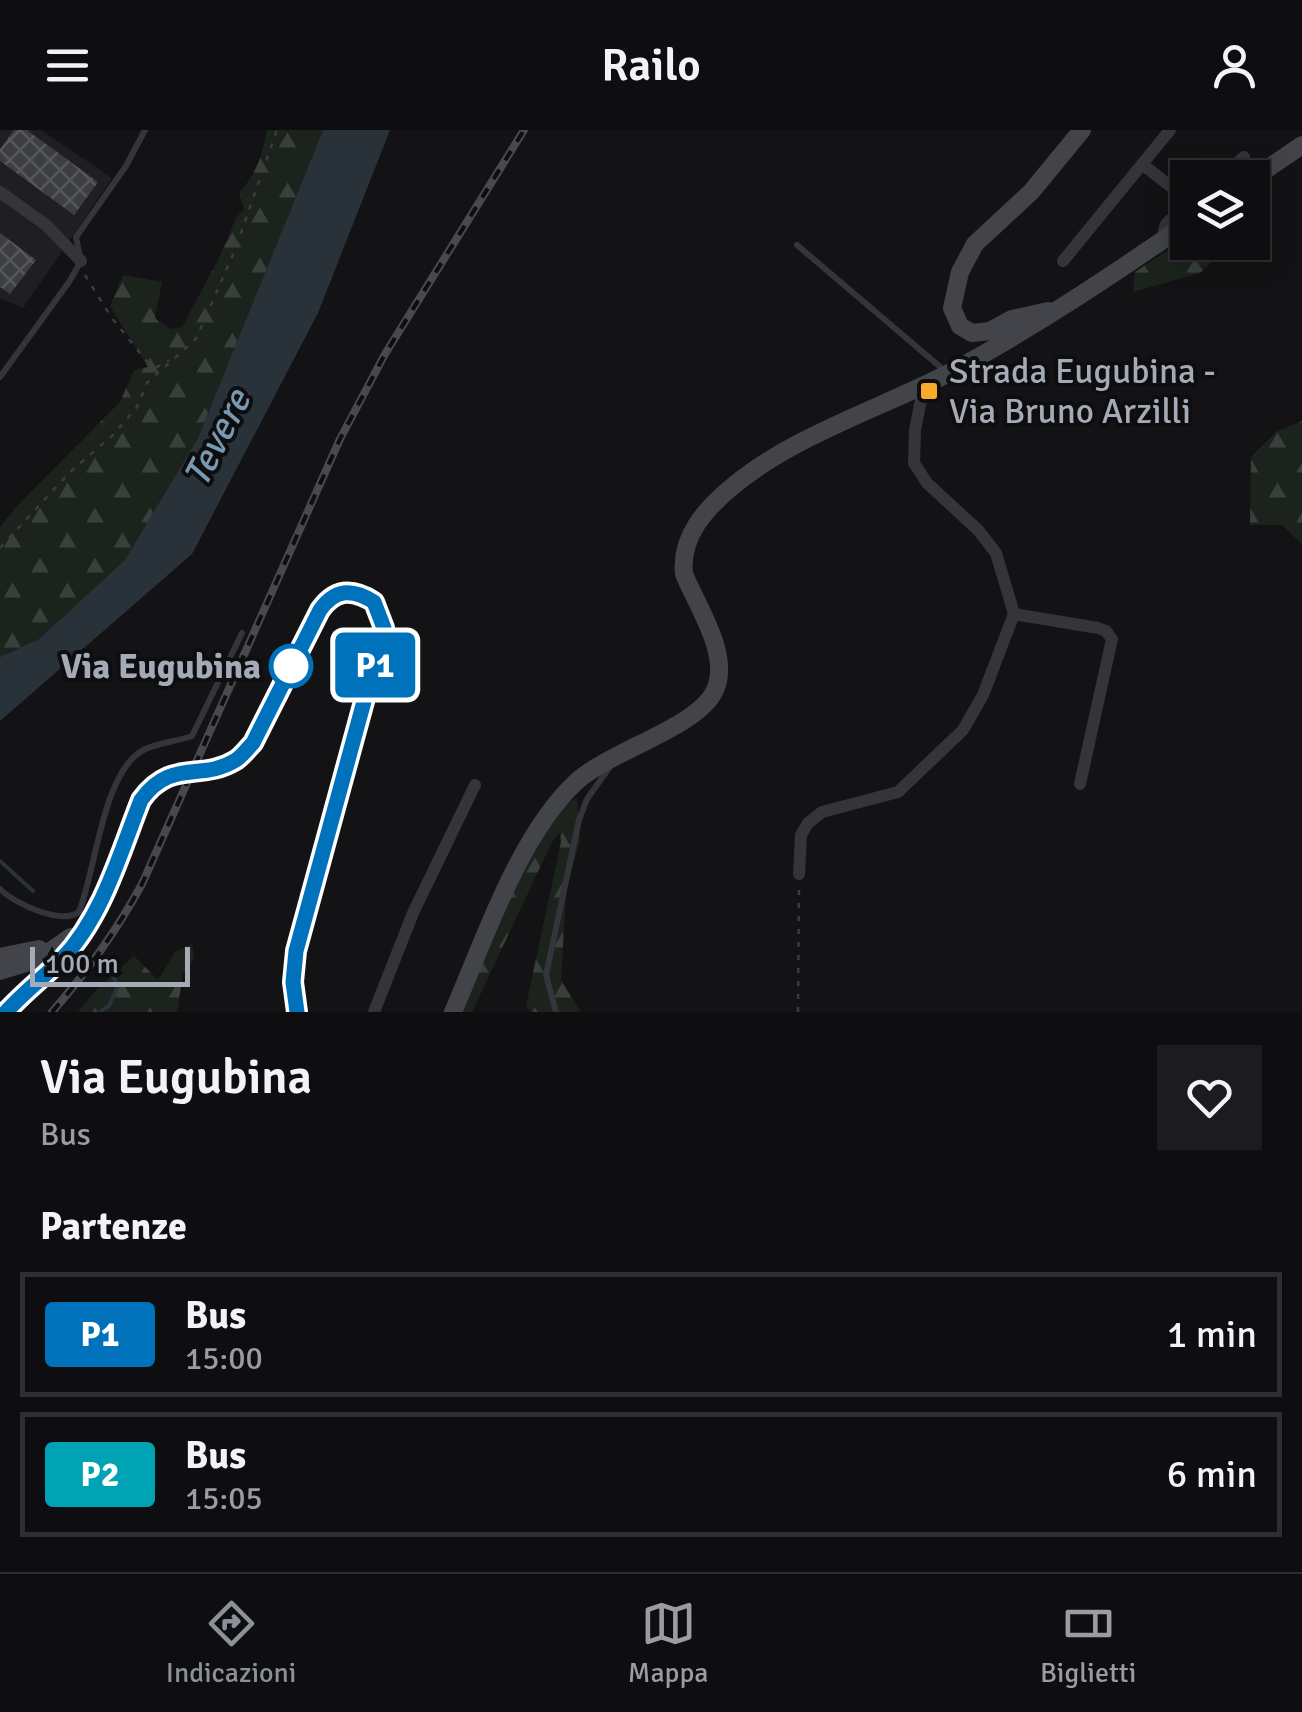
<!DOCTYPE html>
<html lang="it">
<style>
body{margin:0;font-family:Signika,sans-serif;background:#1c1c1e;color:#f1f3f6;height:100vh;display:flex;flex-direction:column;font-size:38px;white-space:nowrap}
*{box-sizing:border-box;margin:0}
p{font-size:32px;color:#9b9c9f}
.icon{flex:none;width:55px;height:55px;fill:none;stroke:currentColor;stroke-width:2;stroke-linecap:round;stroke-linejoin:round}
.map{position:relative;height:882px;overflow:hidden}
.drawer{display:flex;flex-direction:column;background:#0e0e10;flex:1}
.drawer>*{flex:none}
.badge{padding:0 20px;border-radius:8px;font-size:35px;line-height:65px}
.tools{position:absolute;left:1170px;top:30px;display:grid;gap:20px}
.tools a{display:grid;place-items:center;width:100px;height:100px;border-radius:0px;background:#0e0e10;box-shadow:0 5px 25px #0003,0 0 0 2px #2e2e30;font-size:50px}
.scale{position:absolute;left:30px;bottom:25px;width:160px;box-sizing:border-box;padding-left:10px;border:5px solid #a4aab6;border-top:0;font-size:28px;line-height:35px;white-space:nowrap;color:#a4aab6;-webkit-text-stroke:8px #0e0e10;paint-order:stroke}
.map>.badge{position:absolute;translate:-50% -50%;box-shadow:0 0 0 5px #fff}
h2{padding:0 40px;font-size:38px;line-height:90px}
.round{display:grid;place-items:center;flex:none;width:105px;height:105px;border-radius:0px;background:#1c1c1e}
.headline{display:flex;align-items:center;justify-content:space-between;height:170px;padding:0 40px}
h1{font-size:48px;font-weight:600;line-height:75px}
ul{padding:0;list-style:none}
li{display:flex;align-items:center;gap:30px;height:125px;margin:0 20px 15px;padding:0 20px;border:5px solid #2e2e30;border-radius:0px}
li div{flex:1}
li b{display:block;font-size:38px}
li em{font-style:normal}
li .badge{min-width:110px;font-weight:700;text-align:center}
header{display:flex;justify-content:space-between;align-items:center;height:130px;padding:0 40px;background:#0e0e10;font-size:45px;font-weight:600}
.menu{display:flex;justify-content:space-around;align-items:center;height:140px;border-top:2px solid #2e2e30;background:#0e0e10;font-size:28px;color:#9b9c9f}
.menu a{display:grid;justify-items:center;gap:5px}
.menu .active{color:#8c9099}
.map>svg:first-child{display:block}
.built{fill:#1f1f22}
.forest{fill:url(#forest-firs)}
.water{fill:#293239}
.lines{fill:none;stroke-linecap:round;stroke-linejoin:round}
.stream{stroke:#293239;stroke-width:4}
.building{fill:url(#building-cross-hatch)}
.path{stroke:#3a3c41;stroke-width:2.5;stroke-dasharray:5 8;stroke-linecap:butt}
.lane{stroke:#34353a;stroke-width:6}
.street{stroke:#34353a;stroke-width:12}
.secondary{stroke:#42444a;stroke-width:18}
.rail-casing{stroke:#47494f;stroke-width:8}
.rail{stroke:#0e0e10;stroke-width:4;stroke-dasharray:11;stroke-linecap:butt}
.line-casing{stroke:#fff;stroke-width:22}
.line{stroke:#0072bc;stroke-width:15}
.poi-dot{fill:#f7ab28;stroke:#0e0e10;stroke-width:4}
.stop-dot{fill:#fff;stroke:#0072bc;stroke-width:5}
.labels{text-anchor:middle;dominant-baseline:central;stroke-width:8;stroke-linejoin:round;paint-order:stroke}
.poi-label{font-size:35px;fill:#a4aab6;stroke:#0e0e10;text-anchor:start}
.stop-label{font-size:35px;font-weight:bold;fill:#a4aab6;stroke:#0e0e10;text-anchor:end}
.water-label{font-size:38px;font-style:italic;fill:#7999b2;stroke:#0e0e10}
</style>
<header><svg class="icon" aria-label="menu" viewBox="0 0 24 24"><path d="M4 6h16M4 12h16M4 18h16"/></svg>Railo<svg class="icon" aria-label="person" viewBox="0 0 24 24"><circle cx="12" cy="8" r="4"/><path d="M4 21q1-7 8-7t8 7"/></svg></header>
<div class="map">
<svg width="1302" height="882" viewBox="0 0 1302 882">
<defs>
<pattern id="forest-firs" width="22" height="20" patternUnits="userSpaceOnUse" patternTransform="scale(2.5)"><rect width="22" height="20" fill="#1b231c"/><path d="M5 1l3.5 6h-7zM16 11l3.5 6h-7z" fill="#39403b"/></pattern>
<pattern id="building-cross-hatch" width="8" height="8" patternUnits="userSpaceOnUse" patternTransform="scale(2.5)"><rect width="8" height="8" fill="#3d3e42"/><path d="M0 0l8 8M0 8l8-8" fill="none" stroke="#56575b"/></pattern>
</defs>
<rect width="100%" height="100%" fill="#131315"/>
<path class="built" d="M0 0H41L112 48 23 178 0 168Z"/>
<path class="forest" d="M267 0H323L198 308 125 431 39 509 0 527V397L17 376 120 272 134 240 148 237 110 176 123 145 162 152 155 188 171 199 182 197 219 128 236 88 244 79 239 62C256 46 263 23 267 0Z
M1187 107 1188 112 1248 113 1215 128 1200 143 1133 162 1135 142Z
M1302 291V414L1282 395H1250L1251 327 1276 302Z
M577 668 580 710 566 763 561 850 581 882H531L526 876 561 712 560 702 552 712 472 882H460C482 831 529 691 577 668Z
M192 814 194 828 183 844 177 882H78L96 860 134 826 158 850 175 822Z"/>
<path class="water" d="M323 0H390L318 183 192 424 0 591V527L39 509 125 430 198 308Z"/>
<g class="lines">
<path class="stream" d="M0 731 33 761
M100 882 109 876 118 856 111 843 102 839"/>
</g>
<path class="building" d="M14 0H27L98 52 74 85 0 31V19Z
M0 103 36 130 10 164 0 157Z"/>
<g class="lines">
<path class="path" d="M85 145 111 187 149 234 157 237 169 230
M0 418 70 342 113 305 137 277 147 253 196 209 235 120 277 0
M798 882 799 754"/>
<path class="lane" d="M797 115 945 241
M0 247 69 152 81 131 76 107 126 36 145 0
M0 759C15 774 61 795 79 782
M90 786 79 782C96 739 102 648 140 622 153 613 176 612 192 606L242 503
M556 882 546 845 579 690 587 669 612 634"/>
<path class="street" d="M1142 34 1188 70
M1219 48 1244 27
M0 62 46 95 81 131
M1161 111 1166 94 1188 74
M1063 131 1170 0
M1014 484 1098 498 1106 501 1112 509 1080 654
M799 744 801 705 808 693 822 682 898 662 963 600 983 565 1014 484 996 423 978 400 927 353 914 333 915 300 924 255
M374 882 413 783 475 655"/>
<path class="secondary" d="M1252 49 1302 15
M1048 181 1012 189 990 201 972 203 960 196 952 178 960 142 975 114 1031 62 1082 0
M0 827 39 819
M0 841 39 829 71 807
M6 882C24 862 44 847 62 828 103 786 120 723 141 669 170 628 201 652 236 630 242 626 248 618 253 613L320 480C335 460 353 458 374 472L384 498 296 821 293 852 297 882
M453 882C484 811 519 705 576 652 611 620 699 597 715 560 731 525 697 476 684 444 680 407 705 379 733 356 793 306 879 279 949 243 1032 199 1109 147 1188 93"/>
<defs>
<path id="rail" d="M52 882C87 842 117 800 142 754L340 309 385 224 524 0"/>
</defs>
<use href="#rail" class="rail-casing"/>
<use href="#rail" class="rail"/>
</g>
<g class="lines">
<defs>
<path id="line" d="M6 882C24 862 44 847 62 829 103 786 120 723 141 670 171 628 201 652 236 630 242 626 248 618 253 613L320 480C335 459 352 458 374 472L384 498 296 821 293 852 297 882"/>
</defs>
<use href="#line" class="line-casing"/>
<use href="#line" class="line"/>
</g>
<rect class="poi-dot" x="919" y="251" width="20" height="20" rx="5"/>
<circle class="stop-dot" cx="291" cy="536" r="20"/>
<g class="labels">
<g class="poi-label">
<text x="949" y="241">Strada Eugubina -<tspan x="949" dy="40">Via Bruno Arzilli</tspan></text>
</g>
<g class="stop-label">
<text x="261" y="536">Via Eugubina</text>
</g>
<g class="water-label">
<text transform="translate(217 308) rotate(-63)">Tevere</text>
</g>
</g>
</svg>
<div class="tools">
<a><svg class="icon" aria-label="layers" viewBox="0 0 24 24"><path d="M12 4l9 5-9 5-9-5zM3 14l9 5 9-5"/></svg></a>
</div>
<div class="scale">100 m</div>
<b class="badge" style="left:375px;top:535px;background:#0072bc;color:#fff">P1</b>
</div>
<section class="drawer">
<div class="headline"><div><h1>Via Eugubina</h1><p>Bus</p></div><a class="round"><svg class="icon" aria-label="heart" viewBox="0 0 24 24"><path d="M12 20l-8-8c-3-5 5-10 8-4 3-6 11-1 8 4z"/></svg></a></div>
<h2>Partenze</h2>
<ul>
<li><span class="badge" style="background:#0072bc;color:#fff">P1</span><div><b>Bus</b><p>15:00</p></div><em>1 min</em></li>
<li><span class="badge" style="background:#00a3b4;color:#fff">P2</span><div><b>Bus</b><p>15:05</p></div><em>6 min</em></li>
</ul>
</section>
<nav class="menu">
<a class="active"><svg class="icon" aria-label="directions" viewBox="0 0 24 24"><path d="M12 3l9 9-9 9-9-9zM9 14v-3h6M13 9l2 2-2 2"/></svg>Indicazioni</a>
<a><svg class="icon" aria-label="map" viewBox="0 0 24 24"><path d="M3 6l6-2 6 2 6-2v14l-6 2-6-2-6 2zM9 4v14M15 6v14"/></svg>Mappa</a>
<a><svg class="icon" aria-label="tickets" viewBox="0 0 24 24"><path d="M3 7h18v10H3zM15 7v10"/></svg>Biglietti</a>
</nav>
